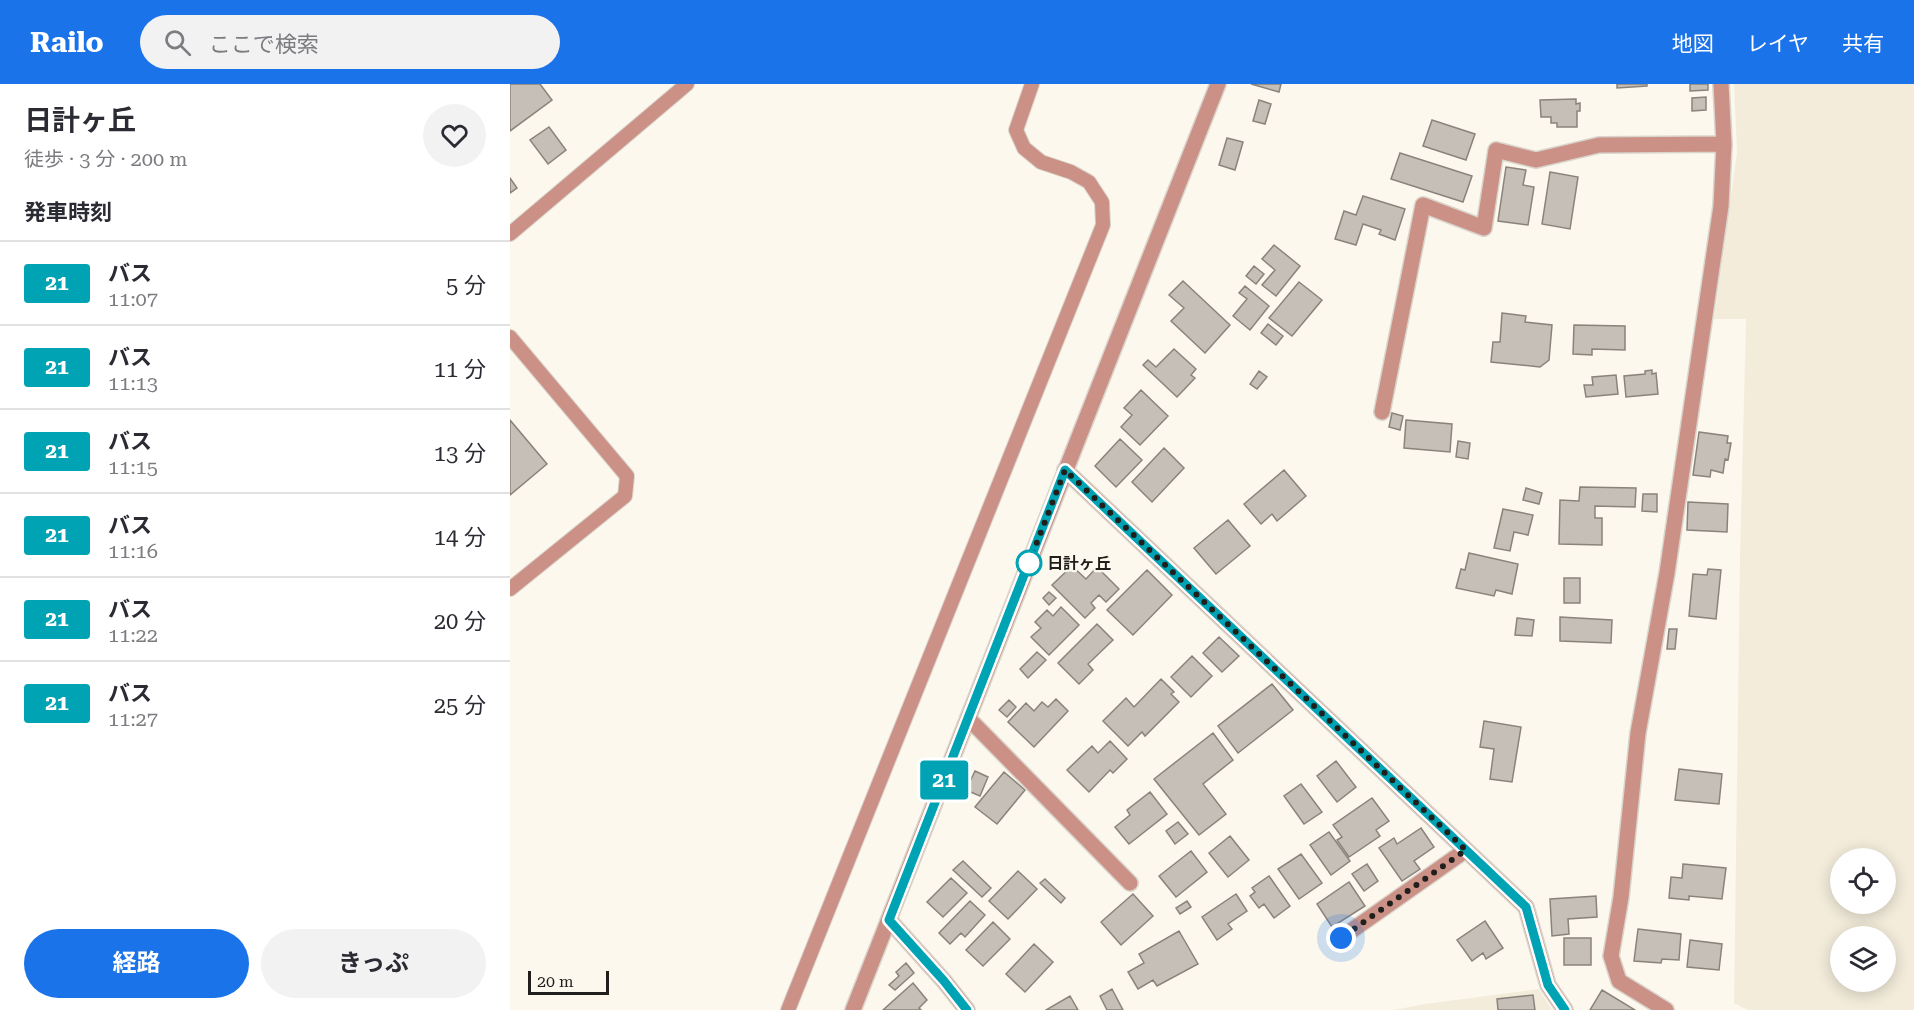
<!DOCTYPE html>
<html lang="ja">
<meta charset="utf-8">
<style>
body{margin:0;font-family:"Roboto Serif","Noto Sans JP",serif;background:#f2f2f3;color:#2b2b33;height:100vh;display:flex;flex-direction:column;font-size:22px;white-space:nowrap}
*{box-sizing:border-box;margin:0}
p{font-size:20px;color:#7c7c81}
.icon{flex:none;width:33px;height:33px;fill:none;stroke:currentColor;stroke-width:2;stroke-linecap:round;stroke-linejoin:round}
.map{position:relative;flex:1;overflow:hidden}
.drawer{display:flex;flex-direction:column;background:#fff;width:510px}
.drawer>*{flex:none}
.badge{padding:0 12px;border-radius:4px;font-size:21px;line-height:39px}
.buttons{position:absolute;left:1320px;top:764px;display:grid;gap:12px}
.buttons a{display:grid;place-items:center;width:66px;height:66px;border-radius:50%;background:#fff;box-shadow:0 3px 15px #0003;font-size:30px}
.scale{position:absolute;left:18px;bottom:15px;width:81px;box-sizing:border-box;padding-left:6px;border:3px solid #211f1c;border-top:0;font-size:16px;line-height:21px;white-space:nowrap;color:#211f1c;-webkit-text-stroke:4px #fcf8ee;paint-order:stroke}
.you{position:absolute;width:30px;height:30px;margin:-15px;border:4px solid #fff;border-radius:50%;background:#1a73e8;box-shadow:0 0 0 9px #1a73e833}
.map>.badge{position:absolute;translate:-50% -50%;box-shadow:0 0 0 3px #fff}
h2{padding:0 24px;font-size:22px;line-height:54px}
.round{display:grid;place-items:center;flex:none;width:63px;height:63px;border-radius:32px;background:#f2f2f3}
.head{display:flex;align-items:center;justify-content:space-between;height:102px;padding:0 24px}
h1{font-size:28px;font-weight:700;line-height:45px}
.primary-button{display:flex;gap:12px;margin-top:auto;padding:12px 24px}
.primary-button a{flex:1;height:69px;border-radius:36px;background:#1a73e8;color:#fff;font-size:24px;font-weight:700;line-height:69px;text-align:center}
.primary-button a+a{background:#f2f2f3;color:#2b2b33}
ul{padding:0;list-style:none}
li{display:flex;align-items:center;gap:18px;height:84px;padding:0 24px;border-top:2px solid #e1e1e2}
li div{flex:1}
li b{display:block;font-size:22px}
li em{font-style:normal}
li .badge{min-width:66px;font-weight:700;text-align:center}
header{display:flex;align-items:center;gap:36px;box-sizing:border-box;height:84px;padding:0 30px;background:#1a73e8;color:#fff}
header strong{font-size:28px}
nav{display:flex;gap:33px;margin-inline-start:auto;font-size:21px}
.search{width:420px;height:54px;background:#f2f2f3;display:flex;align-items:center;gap:15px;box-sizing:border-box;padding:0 21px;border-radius:33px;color:#7c7c81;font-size:22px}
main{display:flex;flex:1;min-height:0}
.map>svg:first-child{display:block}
.built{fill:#f3ecdb;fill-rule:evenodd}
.building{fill:#c6bfb7;stroke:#8a837c;stroke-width:1.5}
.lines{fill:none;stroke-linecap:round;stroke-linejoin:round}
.service-casing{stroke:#d9d5cc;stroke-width:16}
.minor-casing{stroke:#d9d5cc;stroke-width:18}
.tertiary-casing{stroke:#d9d5cc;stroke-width:18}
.service{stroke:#cc9186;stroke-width:14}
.minor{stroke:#cc9186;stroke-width:15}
.tertiary{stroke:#cc9186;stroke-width:15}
.line-casing{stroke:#fff;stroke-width:14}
.line{stroke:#00a3b4;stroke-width:9}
.walk{stroke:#211f1c;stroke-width:6;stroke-dasharray:0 10.8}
.stop-dot{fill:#fff;stroke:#00a3b4;stroke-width:3}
.labels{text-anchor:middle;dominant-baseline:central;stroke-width:4.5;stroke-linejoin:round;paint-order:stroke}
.stop-label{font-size:16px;font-weight:bold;fill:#211f1c;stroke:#fcf8ee;text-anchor:start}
</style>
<header>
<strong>Railo</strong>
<div class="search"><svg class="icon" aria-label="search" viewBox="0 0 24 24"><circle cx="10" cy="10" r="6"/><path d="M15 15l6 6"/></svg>ここで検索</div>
<nav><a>地図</a><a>レイヤ</a><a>共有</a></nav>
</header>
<main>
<section class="drawer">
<div class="head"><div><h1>日計ヶ丘</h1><p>徒歩 · 3 分 · 200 m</p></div><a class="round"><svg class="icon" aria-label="heart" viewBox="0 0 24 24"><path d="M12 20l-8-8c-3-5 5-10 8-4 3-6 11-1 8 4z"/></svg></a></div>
<h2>発車時刻</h2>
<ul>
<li><span class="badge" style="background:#00a3b4;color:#fff">21</span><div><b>バス</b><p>11:07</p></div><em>5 分</em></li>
<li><span class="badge" style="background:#00a3b4;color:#fff">21</span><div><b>バス</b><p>11:13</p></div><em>11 分</em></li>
<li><span class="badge" style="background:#00a3b4;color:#fff">21</span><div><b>バス</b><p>11:15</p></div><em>13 分</em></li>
<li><span class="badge" style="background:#00a3b4;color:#fff">21</span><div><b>バス</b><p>11:16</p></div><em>14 分</em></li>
<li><span class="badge" style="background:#00a3b4;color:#fff">21</span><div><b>バス</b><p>11:22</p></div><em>20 分</em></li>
<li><span class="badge" style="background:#00a3b4;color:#fff">21</span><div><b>バス</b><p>11:27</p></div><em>25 分</em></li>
</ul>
<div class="primary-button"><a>経路</a><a>きっぷ</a></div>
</section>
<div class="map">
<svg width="1404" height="926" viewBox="0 0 1404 926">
<rect width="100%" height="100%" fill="#fcf8ee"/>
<path class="built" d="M1224 0H1404V926H1238L1224 919 1230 473 1236 235H1204L1227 68ZM1330 774H1376V819H1330ZM1330 852H1376V897H1330Z
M1029 905 1042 926H884L915 920Z"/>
<path class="building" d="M0 0H30L42 16 0 47Z
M741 0H771L769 8Z
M1107 0H1137V2L1107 4Z
M1180 0H1198V6L1180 7Z
M1196 13V26L1182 27V14Z
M1066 15V20L1070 19V27H1067V43H1047V39H1041V33H1031L1030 16Z
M749 16 761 20 755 40 743 37Z
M922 36 965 50 956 76 913 62Z
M39 43 56 66 38 80 20 56Z
M717 54 733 58 725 86 709 81Z
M890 69 962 92 953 118 881 95Z
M996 83 1016 86 1013 101 1024 103 1018 141 988 137Z
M1040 88 1068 93 1060 145 1032 140Z
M0 94 7 104 0 109Z
M853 112 895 125 885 156 869 150 871 146 853 140 846 161 825 155 834 127 846 131Z
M764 161 790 182 766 212 752 201 765 186 752 175Z
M744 182 754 190 746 200 736 192Z
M673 197 720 241 695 269 661 237 674 224 659 211Z
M789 198 812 216 782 252 759 234Z
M735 202 759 222 740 246 723 232 737 215 729 209Z
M992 229 1016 232 1015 238 1042 241 1039 276 1030 283 981 278 983 258H990Z
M758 240 773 252 766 261 751 249Z
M1064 241 1115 242V266L1082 265V271L1063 270Z
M664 265 686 285 681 291 685 294 667 313 633 281 638 276 646 283Z
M1142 286V290L1146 289 1148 310 1116 313 1114 292 1135 290V287Z
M749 287 757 293 747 305 740 300Z
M1106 291 1108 310 1076 313 1074 301H1083L1082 293Z
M631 306 658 332 630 361 611 343 622 331 614 324Z
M882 329 893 332 890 346 879 343Z
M0 336 37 380 0 411Z
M896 336 942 340 940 368 894 364Z
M1189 348 1218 352 1217 359H1221L1218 376 1215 375 1213 389 1201 386 1200 393 1183 391Z
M610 355 632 376 606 403 585 382Z
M948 357 960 359 958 375 946 373Z
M654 364 674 384 642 418 622 398Z
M774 386 796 412 767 437 762 430 751 440 734 420Z
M1070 403 1126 404 1125 423 1085 422V434H1092V461L1049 460 1050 416 1069 417Z
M1016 404 1032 409 1029 420 1013 416Z
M1133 410H1147V428L1132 427Z
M1178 418 1218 420 1217 448 1177 446Z
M993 425 1023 431 1018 451 1004 448 1000 467 984 464Z
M718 436 740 462 706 490 684 464Z
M959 469 1008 480 1002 510 986 506 984 512 946 504 951 485 955 486Z
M562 482 576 495 587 483 609 505 596 518 589 511 581 519 585 524 575 534 542 501Z
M1198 485 1211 486 1206 535 1179 532 1183 490 1197 491Z
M637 486 662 511 623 551 597 526Z
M1054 494H1070V519H1054Z
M539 508 546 514 539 521 533 514Z
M551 523 569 541 539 571 521 553 531 544 525 538 537 526 543 532Z
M1050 533 1102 536 1101 559 1050 557Z
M1007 534 1024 536 1022 552 1005 551Z
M587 540 603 556 578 580 583 586 569 600 548 579Z
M1159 545H1167L1165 565H1157Z
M709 553 729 572 712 588 693 569Z
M527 568 536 576 518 594 510 585Z
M682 572 702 592 681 613 661 593Z
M651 595 664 608 661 610 669 618 635 652 632 648 618 662 593 637 616 614 624 623Z
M762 600 783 626 728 669 708 642Z
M546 615 558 627 524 663 498 638 516 619 524 627 532 618 538 623Z
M499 616 506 623 497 633 489 626Z
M974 637 1011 643 1002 698 980 695 984 665 970 663Z
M703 649 723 676 693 700 716 730 689 751 644 695Z
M600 657 617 675 603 689 600 686 579 708 557 686 582 662 588 669Z
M826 677 846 703 827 718 807 692Z
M1169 685 1212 690 1209 720 1165 716Z
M465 687 478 693 470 712 456 706Z
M494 688 515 706 487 740 465 723Z
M791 700 812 728 794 740 774 712Z
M640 708 657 730 619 760 605 743 620 731 617 726Z
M862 714 879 737 866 746 870 752 839 773 827 756 832 753 823 741Z
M668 738 678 750 665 760 656 747Z
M911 744 924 763 904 777 910 785 892 797 869 764 884 754 887 760Z
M819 748 840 777 821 791 800 761Z
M720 752 739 776 718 793 699 769Z
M681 767 697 788 666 813 649 792Z
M791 770 812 799 789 815 768 785Z
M453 777 481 804 472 813 443 786Z
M857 780 868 797 854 807 842 790Z
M1173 780 1216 784 1212 815 1179 812V816L1159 814 1161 793 1172 794Z
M508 787 527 805 498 835 479 817Z
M759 792 780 822 764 834 754 820 749 824 740 812 745 808 742 804Z
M441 794 457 809 433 833 417 818Z
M535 795 555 814 551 819 530 799Z
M839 798 855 822 822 843 807 820Z
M623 810 643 832 611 861 591 838Z
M726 810 737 827 718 840 722 845 707 856 692 833Z
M1086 812 1087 833 1058 835 1059 850 1042 852 1040 815Z
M460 817 475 831 455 853 451 849 440 860 429 849Z
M677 817 681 823 670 830 666 824Z
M975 837 993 864 976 875 973 869 962 877 947 856Z
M483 838 500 855 473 882 456 866Z
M1128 845 1171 850 1169 876 1152 875 1151 879 1124 877Z
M669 847 688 880 647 902 643 896 628 905 618 888 634 879 629 870Z
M1054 854H1081V881H1054Z
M1180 856 1212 860 1209 886 1177 883Z
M524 860 543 878 515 908 496 890Z
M396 879 404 889 385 906 379 901 389 892 386 888Z
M403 899 417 916 409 924 411 926H373Z
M602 905 613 926H597L590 912Z
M1092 906 1125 926H1080Z
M1023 911 1025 926H988L987 915Z
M560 912 568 926H536Z"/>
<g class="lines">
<defs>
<path id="service" d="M0 150 177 0
M0 253 117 392 115 412 0 505
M278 926 593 141 592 118 579 98 561 88 531 78 514 64 506 46 522 0"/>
<path id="minor" d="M872 328 913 121 974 144 986 66 1026 76 1089 61 1214 60
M555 386 1016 823 1038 901 1055 926
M458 634 620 799
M379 836 434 897 457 926
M831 854 956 766
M1156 926 1109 897 1101 872 1111 813 1128 649 1157 489 1211 122 1214 60 1211 0"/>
<path id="tertiary" d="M343 926 708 0"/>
</defs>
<use href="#service" class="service-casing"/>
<use href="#minor" class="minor-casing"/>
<use href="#tertiary" class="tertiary-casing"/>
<use href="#service" class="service"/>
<use href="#minor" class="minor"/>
<use href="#tertiary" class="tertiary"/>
</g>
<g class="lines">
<defs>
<path id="line" d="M457 926 434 897 379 836 555 386 1016 823 1038 901 1055 926"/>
</defs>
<use href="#line" class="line-casing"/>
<use href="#line" class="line"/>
<path class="walk" d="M519 479 555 386 956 766 831 854"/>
</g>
<circle class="stop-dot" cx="519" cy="479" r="12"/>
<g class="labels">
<g class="stop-label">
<text x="537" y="479">日計ヶ丘</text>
</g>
</g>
</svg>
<div class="buttons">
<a><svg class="icon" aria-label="locate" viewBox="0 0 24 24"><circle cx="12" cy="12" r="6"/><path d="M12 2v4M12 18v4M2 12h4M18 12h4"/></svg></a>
<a><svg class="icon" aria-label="layers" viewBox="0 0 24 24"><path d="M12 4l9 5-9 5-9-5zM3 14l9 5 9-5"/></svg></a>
</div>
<div class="scale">20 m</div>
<div class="you" style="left:831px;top:854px"></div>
<b class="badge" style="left:434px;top:696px;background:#00a3b4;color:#fff">21</b>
</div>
</main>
